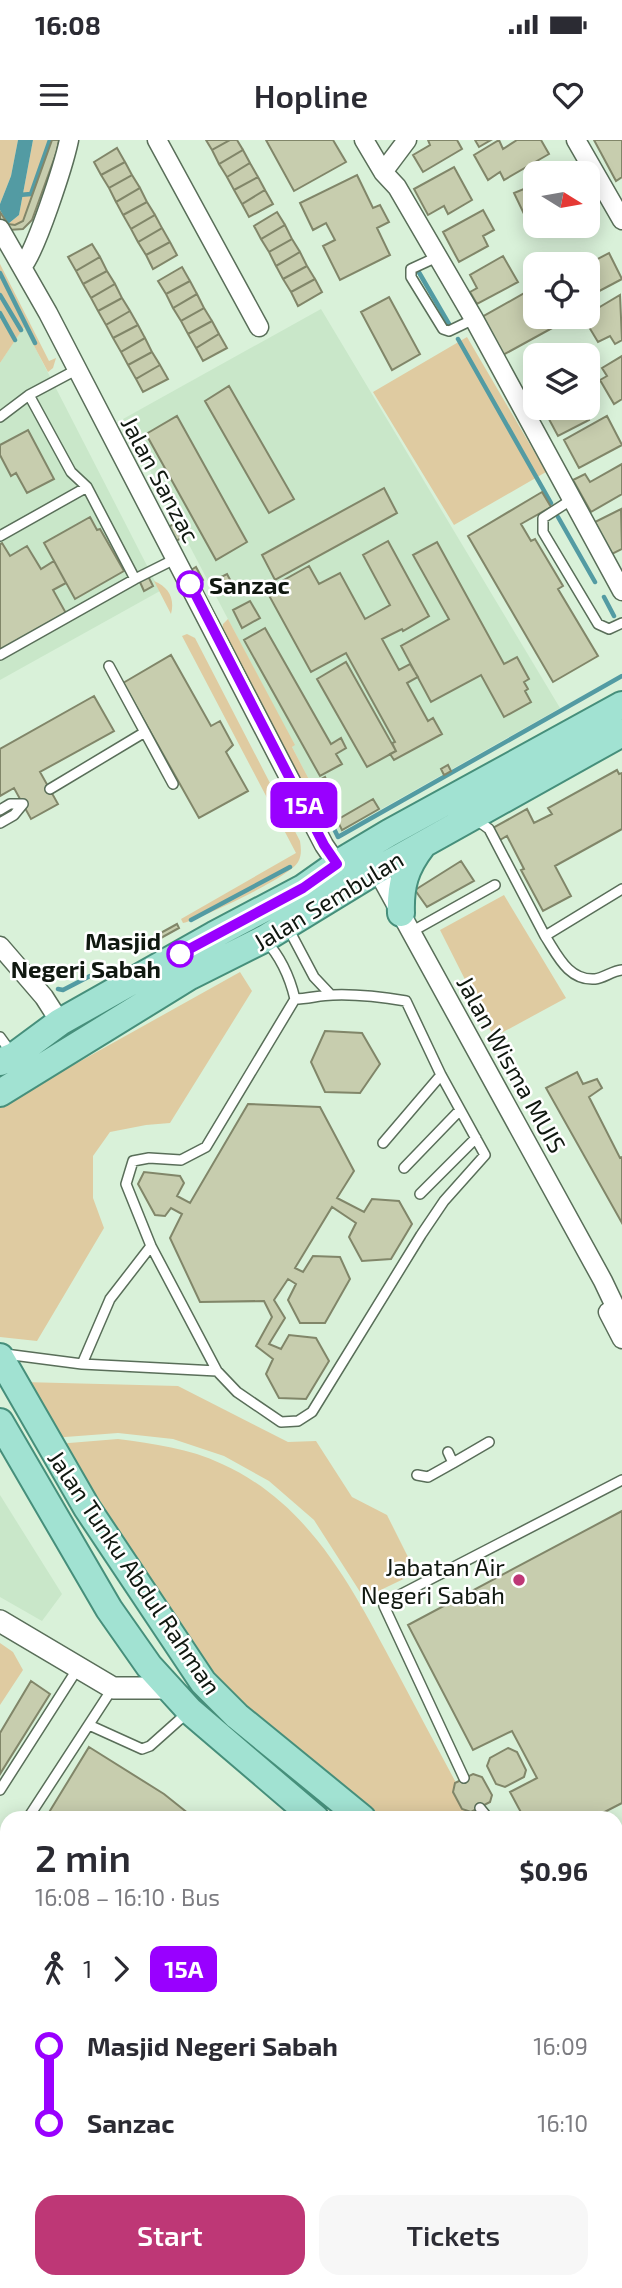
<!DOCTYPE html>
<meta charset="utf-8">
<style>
body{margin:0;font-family:"Exo 2",sans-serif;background:#f7f7f7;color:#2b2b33;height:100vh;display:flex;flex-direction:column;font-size:26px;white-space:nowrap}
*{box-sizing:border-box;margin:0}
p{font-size:23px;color:#7c7c81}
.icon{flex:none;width:38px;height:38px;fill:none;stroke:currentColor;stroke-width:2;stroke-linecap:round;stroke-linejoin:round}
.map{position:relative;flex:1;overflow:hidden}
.panel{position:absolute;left:0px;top:1671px;width:623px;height:478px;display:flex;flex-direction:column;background:#fff;border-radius:21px 21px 0 0;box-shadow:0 4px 18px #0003}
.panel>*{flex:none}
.badge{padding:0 14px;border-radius:10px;font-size:24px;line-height:46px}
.needle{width:46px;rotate:101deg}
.controls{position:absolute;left:523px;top:21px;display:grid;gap:14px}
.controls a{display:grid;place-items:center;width:77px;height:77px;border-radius:14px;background:#fff;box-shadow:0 4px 18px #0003;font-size:35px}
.map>.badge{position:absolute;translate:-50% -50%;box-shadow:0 0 0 4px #fff}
.legs{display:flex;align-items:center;gap:10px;height:77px;padding:0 35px;font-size:23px}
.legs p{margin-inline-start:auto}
.summary{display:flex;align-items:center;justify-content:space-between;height:119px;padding:0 35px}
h1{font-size:38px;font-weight:600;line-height:52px}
.button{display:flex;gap:14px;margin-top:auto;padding:14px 35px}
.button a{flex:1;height:80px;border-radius:21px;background:#be3776;color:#fff;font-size:28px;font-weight:600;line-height:80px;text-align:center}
.button a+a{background:#f7f7f7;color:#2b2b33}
ul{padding:0 35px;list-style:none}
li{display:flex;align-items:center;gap:24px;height:77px;font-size:26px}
li i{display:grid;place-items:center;width:10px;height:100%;margin:0 9px;background:currentColor}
li i::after{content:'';width:18px;height:18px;margin:-9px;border:5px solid;border-radius:50%;background:#fff}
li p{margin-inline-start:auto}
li:first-child i{background:linear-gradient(#0000 50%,currentColor 0)}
li:last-child i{background:linear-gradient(currentColor 50%,#0000 0)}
.status{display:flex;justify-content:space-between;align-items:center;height:49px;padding:0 35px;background:#fff;direction:ltr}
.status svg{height:19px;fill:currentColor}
header{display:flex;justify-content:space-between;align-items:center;height:91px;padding:0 35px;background:#fff;font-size:32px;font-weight:600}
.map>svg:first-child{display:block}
.built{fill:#c9e7c9}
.green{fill:#dfcba1}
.water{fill:#539ba3}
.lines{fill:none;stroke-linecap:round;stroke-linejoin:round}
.stream{stroke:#539ba3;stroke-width:4.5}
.canal{stroke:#539ba3;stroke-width:18}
.river{stroke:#539ba3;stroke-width:28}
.building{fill:#c7cdae;stroke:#818669;stroke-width:2}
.service-casing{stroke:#596e59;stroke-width:12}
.minor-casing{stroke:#596e59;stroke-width:21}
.tertiary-casing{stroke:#596e59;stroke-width:24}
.primary-casing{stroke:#468f7b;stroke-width:30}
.service{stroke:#fff;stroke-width:9}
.minor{stroke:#fff;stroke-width:18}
.tertiary{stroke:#fff;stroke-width:21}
.primary{stroke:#a1e2d2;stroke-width:26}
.line-1-casing{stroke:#fff;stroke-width:16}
.line-1{stroke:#90f;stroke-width:10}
.stop-1-dot{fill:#fff;stroke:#90f;stroke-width:3.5}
.poi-dot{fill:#be3776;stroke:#fff;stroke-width:2.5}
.labels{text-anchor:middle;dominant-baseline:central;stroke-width:5;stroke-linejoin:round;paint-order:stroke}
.street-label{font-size:24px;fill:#101810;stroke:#fff}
.stop-label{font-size:24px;font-weight:bold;fill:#101810;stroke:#fff;text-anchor:start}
.poi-label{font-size:24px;fill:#101810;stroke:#fff;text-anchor:end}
</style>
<div class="status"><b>16:08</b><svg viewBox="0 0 49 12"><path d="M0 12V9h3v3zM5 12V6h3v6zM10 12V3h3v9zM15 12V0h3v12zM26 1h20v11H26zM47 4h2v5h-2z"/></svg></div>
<header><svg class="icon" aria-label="menu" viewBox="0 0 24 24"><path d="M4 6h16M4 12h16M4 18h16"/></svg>Hopline<svg class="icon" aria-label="heart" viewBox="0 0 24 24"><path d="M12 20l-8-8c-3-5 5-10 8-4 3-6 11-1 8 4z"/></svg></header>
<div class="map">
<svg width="622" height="2148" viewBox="0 0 622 2148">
<rect width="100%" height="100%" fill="#d9f1d9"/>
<path class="built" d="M321 169 560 568 339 693 317 648 314 649 292 607 294 605 123 279Z
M24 186 160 451 0 540V223Z
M0 1355 62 1454 42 1481 0 1457Z"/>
<path class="green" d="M0 0H18L11 36 0 64Z
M33 0H52L23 81 15 85 8 84 19 75Z
M0 124 49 221 56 218 53 228 48 232 24 187 0 223Z
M467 197 546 332 454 385 373 252Z
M154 441C169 447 175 459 171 474Z
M228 479 295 605 292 607 314 649 311 651 304 649 222 491 223 484Z
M187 494 195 498 300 701C301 708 302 715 298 722 290 737 202 778 183 783L181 779 296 713 182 496Z
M504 755 566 858 494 897 440 790Z
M240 832 252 851 170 983 146 985 110 992 93 1016V1058L104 1088 37 1201 0 1197V966Z
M23 1242 178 1246 288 1302 316 1301 352 1357 387 1375 416 1433 364 1458 314 1380 269 1341 224 1316 173 1299 118 1293 52 1298Z
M118 1299C154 1304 189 1308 222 1324 311 1364 354 1451 397 1532 423 1581 449 1630 475 1678H374L257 1587 146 1447 57 1304Z
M0 1503 13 1512 23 1530 0 1565Z
M85 2142H594L596 2148H83Z"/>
<path class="water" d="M18 0H33L19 75 8 84 0 70V64L11 36Z"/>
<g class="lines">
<path class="stream" d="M19 55 31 54 50 0
M417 129 449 184
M0 133 35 203
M0 155 21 190
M0 173 15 200
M458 199 551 363
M558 377 595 442
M604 457 614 476
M321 662 338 697 622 536
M191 780 290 727
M58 849 63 850 90 836"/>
<path class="canal" d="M0 2013 7 2010"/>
<path class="river" d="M616 1779 622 1777"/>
</g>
<path class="building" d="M52 0H59L57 11 32 80 23 89 8 90 0 81V72L8 84 15 85 23 81Z
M206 0H230L212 10Z
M230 0H237L243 10 219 24 212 10Z
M266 0H333L346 22 294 51Z
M428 0H457L462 9 423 32 413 15 430 5Z
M475 0H491L479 7Z
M499 0 503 9 517 0H541L549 14 504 40 500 32 488 40 474 15Z
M594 0H622V37L616 41Z
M117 8 125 22 101 35 94 22Z
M243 10 250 23 227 37 219 24Z
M125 22 132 35 109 48 101 35Z
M250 23 258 37 234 50 227 37Z
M454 27 472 60 448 74 444 66 428 75 414 49Z
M132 35 140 48 116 62 109 48Z
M357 35 373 68 380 65 389 82 377 88 390 115 340 140 323 106 335 100 326 83 313 90 300 63Z
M258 37 265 50 242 64 234 50Z
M536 44V68L524 74 514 53Z
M140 48 147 62 123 75 116 62Z
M265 50 273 64 249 77 242 64Z
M147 62 155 75 131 89 123 75Z
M483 70 494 90 483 96 488 106 459 122 443 92Z
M277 72 285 85 261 99 254 86Z
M155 75 162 88 138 102 131 89Z
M285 85 292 99 269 112 261 99Z
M162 88 170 102 146 115 138 102Z
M292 99 300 112 276 126 269 112Z
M170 102 177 115 153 129 146 115Z
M92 104 100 117 76 131 68 117Z
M300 112 307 126 283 139 276 126Z
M609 113 622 139 588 157V124Z
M503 116 518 142 477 164 470 152 477 148 470 135Z
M100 117 107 131 83 144 76 131Z
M307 126 315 139 291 152 283 139Z
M182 127 190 141 166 154 158 141Z
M107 131 115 144 91 158 83 144Z
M315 139 322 152 298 166 291 152Z
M190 141 197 154 173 168 166 154Z
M115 144 122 158 98 171 91 158Z
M535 147 536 177H563L565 181 503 215 482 177Z
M197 154 204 168 181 181 173 168Z
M620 155 622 200 615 204 610 196 598 202 583 177H588V174Z
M389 157 420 214 392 230 361 172Z
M122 158 130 171 106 185 98 171Z
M204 168 212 181 188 194 181 181Z
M130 171 138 185 113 198 106 185Z
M212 181 219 194 196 208 188 194Z
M138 185 145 198 121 212 113 198Z
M219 194 227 208 203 221 196 208Z
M145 198 152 212 128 225 121 212Z
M152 212 160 225 136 239 128 225Z
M622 216V259L614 264 600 240 607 236 602 228Z
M160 225 168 239 143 252 136 239Z
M229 246 294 359 269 373 205 261Z
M588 258 593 268 585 272 589 280 558 296 543 268H588Z
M177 276 247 402 216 420 146 294Z
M607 276 622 305 579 328 564 300Z
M28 290 54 339 27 353 16 333 11 336 0 315V305Z
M622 324V354L591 372 573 340 585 334 590 342Z
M384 348 397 373 275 440 262 415Z
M542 352 551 367 521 384 531 401 535 399 563 446 558 449 598 516 553 542 468 396Z
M621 369 622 409 610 415 595 382Z
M90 377 97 390 100 389 124 431 75 459 44 403Z
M174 384 181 398 176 401 168 387Z
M388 401 429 476 403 491 402 489 382 499 399 530 410 524 418 537 407 543 428 581 433 578 442 594 394 620 390 614 396 611 392 603 395 602 346 513 311 532 266 450 309 426 319 444 340 433 365 479 390 465 363 415Z
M437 402 504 524 517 517 529 539 524 542 528 549 525 551 531 562 504 577 481 535 431 562 401 506 449 479 413 415Z
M2 403 10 416 27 406 41 429 54 421 66 443 53 450 67 475 0 513V404Z
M196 427 203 440 198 443 191 430Z
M227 434 234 447 220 454 213 441Z
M148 436 153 446 144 451 139 440Z
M250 461 260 478 242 488 233 470Z
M265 488 331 604 341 598 346 608 336 614 342 624 320 636 244 500Z
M171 515 211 586 220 581 233 605 226 612 248 651 199 678 123 543Z
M346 522 396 611 367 627 317 539Z
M94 556 114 591 40 632 58 664 31 679 14 648 0 656V609Z
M448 625 451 631 444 635 441 629Z
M617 630 619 634 622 633V689L555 726 571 756 543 771 521 730 524 729 507 696 500 700 493 688 527 669 534 683 552 674 548 668Z
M325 637 328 644 321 647 318 641Z
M373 659 379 669 342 690 337 680Z
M461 721 474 741 427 767 415 750Z
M177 784 179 788 159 799 157 795Z
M325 891 362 893 380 924 360 953 325 952 311 922Z
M577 932 583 944 597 939 602 948 589 957 620 1018 622 1017V1083L546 948Z
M248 964 320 967 354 1031 337 1058 364 1072 372 1059 399 1061 412 1084 391 1119 362 1121 349 1097 356 1083 332 1067 295 1128 303 1132 313 1116 340 1117 350 1139 325 1183H300L288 1160 296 1144 288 1139 274 1160 285 1178 269 1204 281 1209 289 1195 316 1198 329 1221 306 1259 279 1258 266 1234 273 1219 256 1206 272 1177 264 1161 200 1162 170 1098 182 1074 171 1068 165 1076 155 1075 138 1044 144 1032 180 1036 184 1043 177 1056 190 1063Z
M622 1371V1663L593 1678H524L510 1652 537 1638 512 1591 473 1610 408 1485Z
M31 1541 50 1554 0 1634V1593Z
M89 1607 164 1654 194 1678H53L48 1674Z
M508 1608 517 1612 526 1630 524 1637 505 1647 496 1644 487 1626 490 1618Z
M473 1634 482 1637 492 1655 490 1662 471 1672 462 1669 453 1652 455 1643Z
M616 1925 622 1928V1985L616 1982Z
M1 2131 7 2135V2142H18L23 2146 21 2148H0Z
M230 2142H331L332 2148H204Z
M420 2142H527L528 2144 512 2148H421Z"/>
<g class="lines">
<defs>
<path id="service" d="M437 117 411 129V137L443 189 449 191 474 179
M29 255 71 332 87 347 135 439
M0 277 29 255 76 230
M571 360 543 378V392L598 484 609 489 622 483
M0 396 87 347
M0 515 135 439 175 419
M109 526 173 644
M50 649 145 592
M0 670 10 664H23
M474 678 489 689 545 796 622 749
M0 683 14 675 23 664
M287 786 314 837 331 855
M411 792 495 745
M545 796C557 814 568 841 595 839 604 838 612 831 622 830
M0 897 13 915
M383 1003 441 935
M404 1028 460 970
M420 1054 476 998
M5 1214 82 1224 217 1231 237 1252 281 1282 298 1281 312 1272 421 1095 444 1061 485 1015 441 935 406 861C382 857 358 854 333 855 320 855 308 859 295 859
M82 1224 110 1159 151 1106
M217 1231 151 1106 126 1044 133 1021 149 1018 181 1020 206 1007 295 859C290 838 280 816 265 800
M453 1323 489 1302
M417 1335 428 1337 453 1323 448 1312
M89 1585 142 1609 150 1606 187 1573
M464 1638 384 1466 390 1460 622 1340
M0 1650 78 1528
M480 1668 488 1678
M28 1678 112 1549
M616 1712 622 1710
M0 1721 7 1710
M0 1760 7 1762
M616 1990 622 1993
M565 2142 567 2148
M176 2148 209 2142"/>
<path id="minor" d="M157 0 259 187
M364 0 383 32 397 47 474 179 622 451
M576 0 622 80
M383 32 407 0
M0 89 48 173 324 705 337 724
M22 127C36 111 64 24 69 0
M377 730 603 1141 622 1181
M0 806 44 857 60 882
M608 1172 622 1199"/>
<path id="tertiary" d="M0 1481 113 1548H168"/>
<path id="primary" d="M401 773C400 746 405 728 422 706
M0 922 14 916 60 882 214 795 303 748 337 724 389 693 622 565
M0 953 190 836 264 799 377 730 622 593
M0 1217 87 1368 203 1542 237 1576 362 1678
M0 1282 109 1469 149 1526 190 1571 315 1678
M616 1860 622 1863
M616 1888 622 1891
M0 1935 7 1933
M0 1963 7 1961"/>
</defs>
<use href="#service" class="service-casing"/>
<use href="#minor" class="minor-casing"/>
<use href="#tertiary" class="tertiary-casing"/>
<use href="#primary" class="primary-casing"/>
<use href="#service" class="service"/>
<use href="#minor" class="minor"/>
<use href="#tertiary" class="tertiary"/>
<use href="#primary" class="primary"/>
</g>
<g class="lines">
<defs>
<path id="line-1" d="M180 814 303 748 337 724 324 705 190 444"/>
</defs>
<use href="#line-1" class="line-1-casing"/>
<use href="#line-1" class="line-1"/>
</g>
<g class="stop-1-dot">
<circle cx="190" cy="444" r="12"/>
<circle cx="180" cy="814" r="12"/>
</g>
<circle class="poi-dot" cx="519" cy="1440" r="7"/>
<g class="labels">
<g class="street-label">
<text transform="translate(161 339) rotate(62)">Jalan Sanzac</text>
<text transform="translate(328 760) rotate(-31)">Jalan Sembulan</text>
<text transform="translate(512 924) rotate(61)">Jalan Wisma MUIS</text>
<text transform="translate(135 1432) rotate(56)">Jalan Tunku Abdul Rahman</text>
</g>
<g class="stop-label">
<text x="209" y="444">Sanzac</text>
<text x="161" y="800" text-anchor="end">Masjid<tspan x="161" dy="28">Negeri Sabah</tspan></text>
</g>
<g class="poi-label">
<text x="505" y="1426">Jabatan Air<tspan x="505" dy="28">Negeri Sabah</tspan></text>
</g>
</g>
</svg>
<div class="controls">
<a><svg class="needle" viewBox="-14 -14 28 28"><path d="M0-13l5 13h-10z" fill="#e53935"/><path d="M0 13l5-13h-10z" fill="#7c7c81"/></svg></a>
<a><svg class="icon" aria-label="locate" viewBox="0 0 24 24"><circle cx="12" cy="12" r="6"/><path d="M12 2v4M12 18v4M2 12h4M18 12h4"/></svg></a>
<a><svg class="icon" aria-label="layers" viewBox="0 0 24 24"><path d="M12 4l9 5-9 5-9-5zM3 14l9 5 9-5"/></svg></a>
</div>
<b class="badge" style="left:304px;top:665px;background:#90f;color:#fff">15A</b>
<section class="panel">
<div class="summary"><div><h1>2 min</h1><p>16:08 – 16:10 · Bus</p></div><b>$0.96</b></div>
<div class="legs"><svg class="icon" aria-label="walk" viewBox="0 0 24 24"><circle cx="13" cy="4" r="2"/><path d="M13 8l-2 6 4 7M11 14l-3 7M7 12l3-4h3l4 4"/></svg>1<svg class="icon" aria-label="forward" viewBox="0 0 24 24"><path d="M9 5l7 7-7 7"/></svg><b class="badge" style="background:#90f;color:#fff">15A</b></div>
<ul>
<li><i style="color:#90f"></i><b>Masjid Negeri Sabah</b><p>16:09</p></li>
<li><i style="color:#90f"></i><b>Sanzac</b><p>16:10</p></li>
</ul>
<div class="button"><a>Start</a><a>Tickets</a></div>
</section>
</div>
